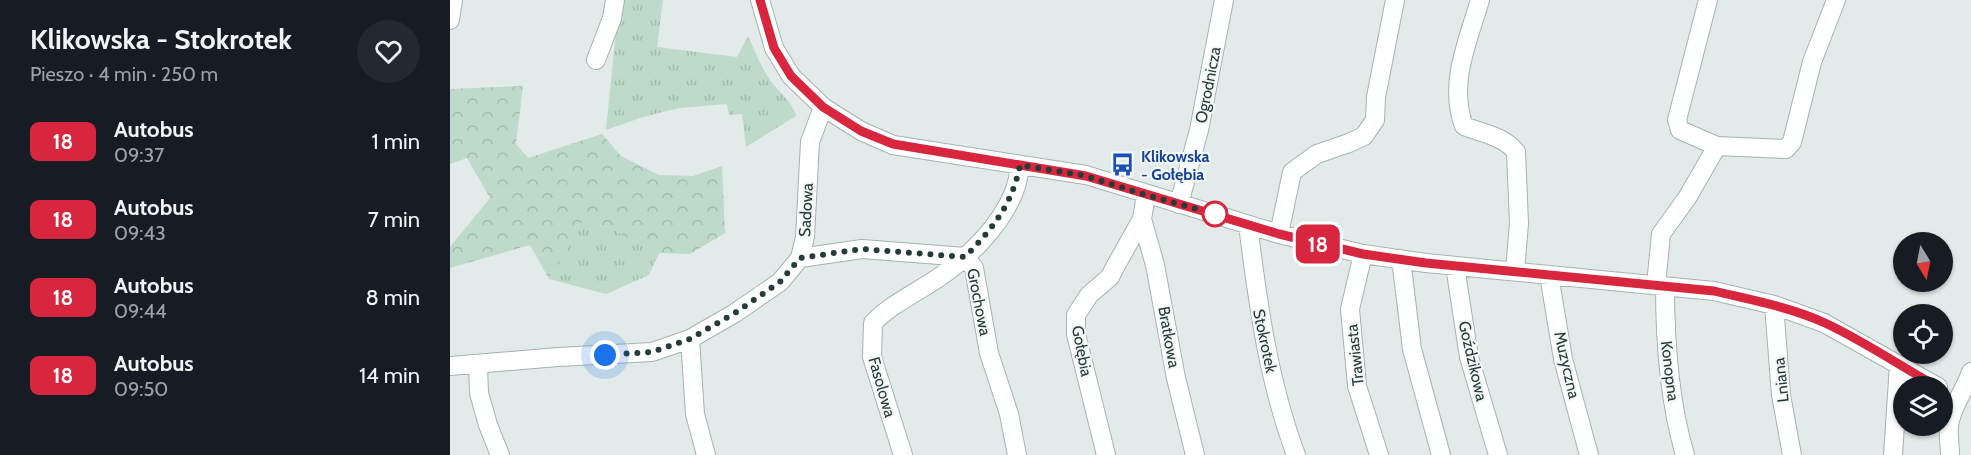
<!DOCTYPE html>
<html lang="pl">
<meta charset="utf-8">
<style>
body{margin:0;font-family:Cabin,sans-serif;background:#242831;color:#f1f3f6;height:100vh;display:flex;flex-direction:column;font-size:22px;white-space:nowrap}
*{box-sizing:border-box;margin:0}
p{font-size:20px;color:#9ea1a6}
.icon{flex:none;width:33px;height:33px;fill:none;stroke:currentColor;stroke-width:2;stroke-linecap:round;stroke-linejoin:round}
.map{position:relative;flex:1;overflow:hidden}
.sheet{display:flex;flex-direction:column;background:#171b24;width:450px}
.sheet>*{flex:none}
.badge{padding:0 12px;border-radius:9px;font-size:21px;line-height:39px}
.needle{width:39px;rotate:170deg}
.fabs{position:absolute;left:1443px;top:232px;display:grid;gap:12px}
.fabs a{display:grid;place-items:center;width:60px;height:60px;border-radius:50%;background:#171b24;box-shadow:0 2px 4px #0004;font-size:30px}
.you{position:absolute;width:30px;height:30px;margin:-15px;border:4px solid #fff;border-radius:50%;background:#1a73e8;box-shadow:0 0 0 9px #1a73e833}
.map>.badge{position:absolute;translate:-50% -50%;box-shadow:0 0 0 3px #fff}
.round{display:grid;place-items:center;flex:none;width:63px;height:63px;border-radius:32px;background:#242831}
.headline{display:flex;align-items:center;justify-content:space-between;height:102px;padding:0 30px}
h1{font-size:28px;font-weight:700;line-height:45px}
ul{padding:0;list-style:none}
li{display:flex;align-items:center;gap:18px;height:78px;padding:0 30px}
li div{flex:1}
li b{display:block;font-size:22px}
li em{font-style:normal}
li .badge{min-width:66px;font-weight:700;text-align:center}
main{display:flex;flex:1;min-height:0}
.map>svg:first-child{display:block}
.grass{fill:url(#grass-tufts)}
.forest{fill:url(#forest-crowns)}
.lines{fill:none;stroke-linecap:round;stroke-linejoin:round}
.minor-casing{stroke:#a5b3b1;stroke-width:20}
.minor{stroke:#fff;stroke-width:18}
.line-casing{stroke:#fff;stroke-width:14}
.line{stroke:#d7263d;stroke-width:9}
.walk{stroke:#243b39;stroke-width:6;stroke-dasharray:0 10.8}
.stop-dot{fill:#fff;stroke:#d7263d;stroke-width:3}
.labels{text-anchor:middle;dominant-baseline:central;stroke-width:4.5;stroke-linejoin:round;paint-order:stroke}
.street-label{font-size:16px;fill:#243b39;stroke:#f3f8f6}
.transit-label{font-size:16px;font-weight:bold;fill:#164399;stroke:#f3f8f6;text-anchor:start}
</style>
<main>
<section class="sheet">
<div class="headline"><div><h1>Klikowska - Stokrotek</h1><p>Pieszo · 4 min · 250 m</p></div><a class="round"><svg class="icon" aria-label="heart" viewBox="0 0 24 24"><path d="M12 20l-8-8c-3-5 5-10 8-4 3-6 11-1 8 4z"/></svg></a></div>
<ul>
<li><span class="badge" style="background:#d7263d;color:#fff">18</span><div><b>Autobus</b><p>09:37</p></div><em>1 min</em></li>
<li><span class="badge" style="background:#d7263d;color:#fff">18</span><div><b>Autobus</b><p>09:43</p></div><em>7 min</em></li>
<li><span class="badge" style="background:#d7263d;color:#fff">18</span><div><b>Autobus</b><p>09:44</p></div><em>8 min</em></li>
<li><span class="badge" style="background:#d7263d;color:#fff">18</span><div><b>Autobus</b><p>09:50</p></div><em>14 min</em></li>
</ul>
</section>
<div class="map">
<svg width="1521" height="455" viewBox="0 0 1521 455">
<defs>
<pattern id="grass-tufts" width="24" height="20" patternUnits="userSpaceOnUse" patternTransform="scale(1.5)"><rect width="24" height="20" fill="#bddaca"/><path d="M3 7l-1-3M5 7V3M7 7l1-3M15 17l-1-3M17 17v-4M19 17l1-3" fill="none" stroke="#a2bcae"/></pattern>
<pattern id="forest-crowns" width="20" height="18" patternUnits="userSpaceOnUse" patternTransform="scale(1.5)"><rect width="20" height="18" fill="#bddaca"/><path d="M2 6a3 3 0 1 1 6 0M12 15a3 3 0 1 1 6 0" fill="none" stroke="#a2bcae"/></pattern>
</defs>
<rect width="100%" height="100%" fill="#e2ebe9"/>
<path class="grass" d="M171 0H213L207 47 287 57 298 36C305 51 311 67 320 80 329 93 342 100 346 116L296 147 292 114 279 115 277 104 229 108 193 117 156 130 166 32Z
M136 221 160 227 179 239 209 253 199 275 156 294 99 279 117 251 127 225Z"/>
<path class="forest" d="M73 86 66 144 78 158 152 134 171 156 209 175 243 176 272 166 275 233 240 254 209 253 179 239 160 227 136 221 127 225 117 251 99 279 80 245 0 268V247L40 198 17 158 0 164V89Z"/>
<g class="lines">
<defs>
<path id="minor" d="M310 0 324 48 341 76 373 107 411 131 443 145 636 175 829 234 913 254 976 263 1264 291 1324 305 1374 323 1488 387
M1030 0C1018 41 998 84 1014 126 1031 133 1054 136 1066 152L1069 223 1065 271
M0 20 3 0
M146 60 162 18 165 0
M1267 146 1336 149 1342 142 1362 62 1386 0
M729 204 749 130 774 0
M692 219 705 265 726 378 745 455
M798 225C808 304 818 380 846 455
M829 234 842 172 867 154 899 143 914 136 925 120 926 97 945 0
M913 254 900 309 907 386 929 455
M515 257 524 268 539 353 559 414 567 455
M350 258 412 249 515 257
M951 259 962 349 991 455
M1005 266 1019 357 1048 455
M1099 275 1113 359 1139 455
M1206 285 1211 234 1237 198 1267 146 1230 130 1227 120 1258 0
M1215 286C1215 343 1219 401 1235 455
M1324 305 1331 395 1342 455
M240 339 245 414 256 455
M28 364 29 393 38 425 50 455
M0 366 108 357 202 352 240 339 285 313 330 282 350 258 355 237 360 142 373 107
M453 455 422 357 423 323C441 304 466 293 488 278 518 258 550 227 564 192 567 184 569 174 570 165
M656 455 626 334V315L639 295 660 277 665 267 692 219 696 195
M1443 455 1449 365
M1500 455C1500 446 1498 435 1499 426 1501 407 1515 390 1521 372"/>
</defs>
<use href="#minor" class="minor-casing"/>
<use href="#minor" class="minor"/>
</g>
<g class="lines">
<defs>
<path id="line" d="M310 0 324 48 341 76 373 107 411 131 443 144 636 176 829 234 913 254 976 263 1264 291C1301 300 1340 307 1375 323 1414 341 1450 366 1488 387"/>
</defs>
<use href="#line" class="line-casing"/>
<use href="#line" class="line"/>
<path class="walk" d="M155 355 202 352 240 339 285 313 330 282 350 258 412 249 515 257C543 228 562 205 570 165L636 176 696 195 765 214"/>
</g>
<defs>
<symbol id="bus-bare" viewBox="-9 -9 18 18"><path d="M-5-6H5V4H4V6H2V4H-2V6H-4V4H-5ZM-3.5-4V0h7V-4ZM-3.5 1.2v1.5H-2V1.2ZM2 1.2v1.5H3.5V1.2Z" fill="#1a4fb4" stroke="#f3f8f6" stroke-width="2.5" paint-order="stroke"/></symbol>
</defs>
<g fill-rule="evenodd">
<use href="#bus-bare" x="656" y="148" width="33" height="33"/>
</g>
<circle class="stop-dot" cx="765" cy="214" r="12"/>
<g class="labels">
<g class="street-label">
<text transform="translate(758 85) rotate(-79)">Ogrodnicza</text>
<text transform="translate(356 210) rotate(-87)">Sadowa</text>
<text transform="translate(529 302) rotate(79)">Grochowa</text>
<text transform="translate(719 337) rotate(80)">Bratkowa</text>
<text transform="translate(815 341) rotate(78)">Stokrotek</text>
<text transform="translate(632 351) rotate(79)">Gołębia</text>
<text transform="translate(905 355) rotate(-96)">Trawiasta</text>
<text transform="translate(1023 361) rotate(77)">Goździkowa</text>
<text transform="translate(1117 365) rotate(77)">Muzyczna</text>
<text transform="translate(1220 371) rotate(83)">Konopna</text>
<text transform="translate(1331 380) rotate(-96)">Lniana</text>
<text transform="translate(432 387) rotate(74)">Fasolowa</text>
</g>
<g class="transit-label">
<text x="691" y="156">Klikowska<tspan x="691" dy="18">- Gołębia</tspan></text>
</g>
</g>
</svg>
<div class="fabs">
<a><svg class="needle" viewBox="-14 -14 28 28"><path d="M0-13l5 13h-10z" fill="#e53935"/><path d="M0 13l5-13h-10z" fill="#9ea1a6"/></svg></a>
<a><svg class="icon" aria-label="locate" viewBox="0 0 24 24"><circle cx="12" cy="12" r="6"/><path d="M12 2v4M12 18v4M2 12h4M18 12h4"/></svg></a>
<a><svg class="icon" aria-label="layers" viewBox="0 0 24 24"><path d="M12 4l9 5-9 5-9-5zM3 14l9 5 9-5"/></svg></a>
</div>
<div class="you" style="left:155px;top:355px"></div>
<b class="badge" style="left:868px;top:244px;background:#d7263d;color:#fff">18</b>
</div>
</main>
